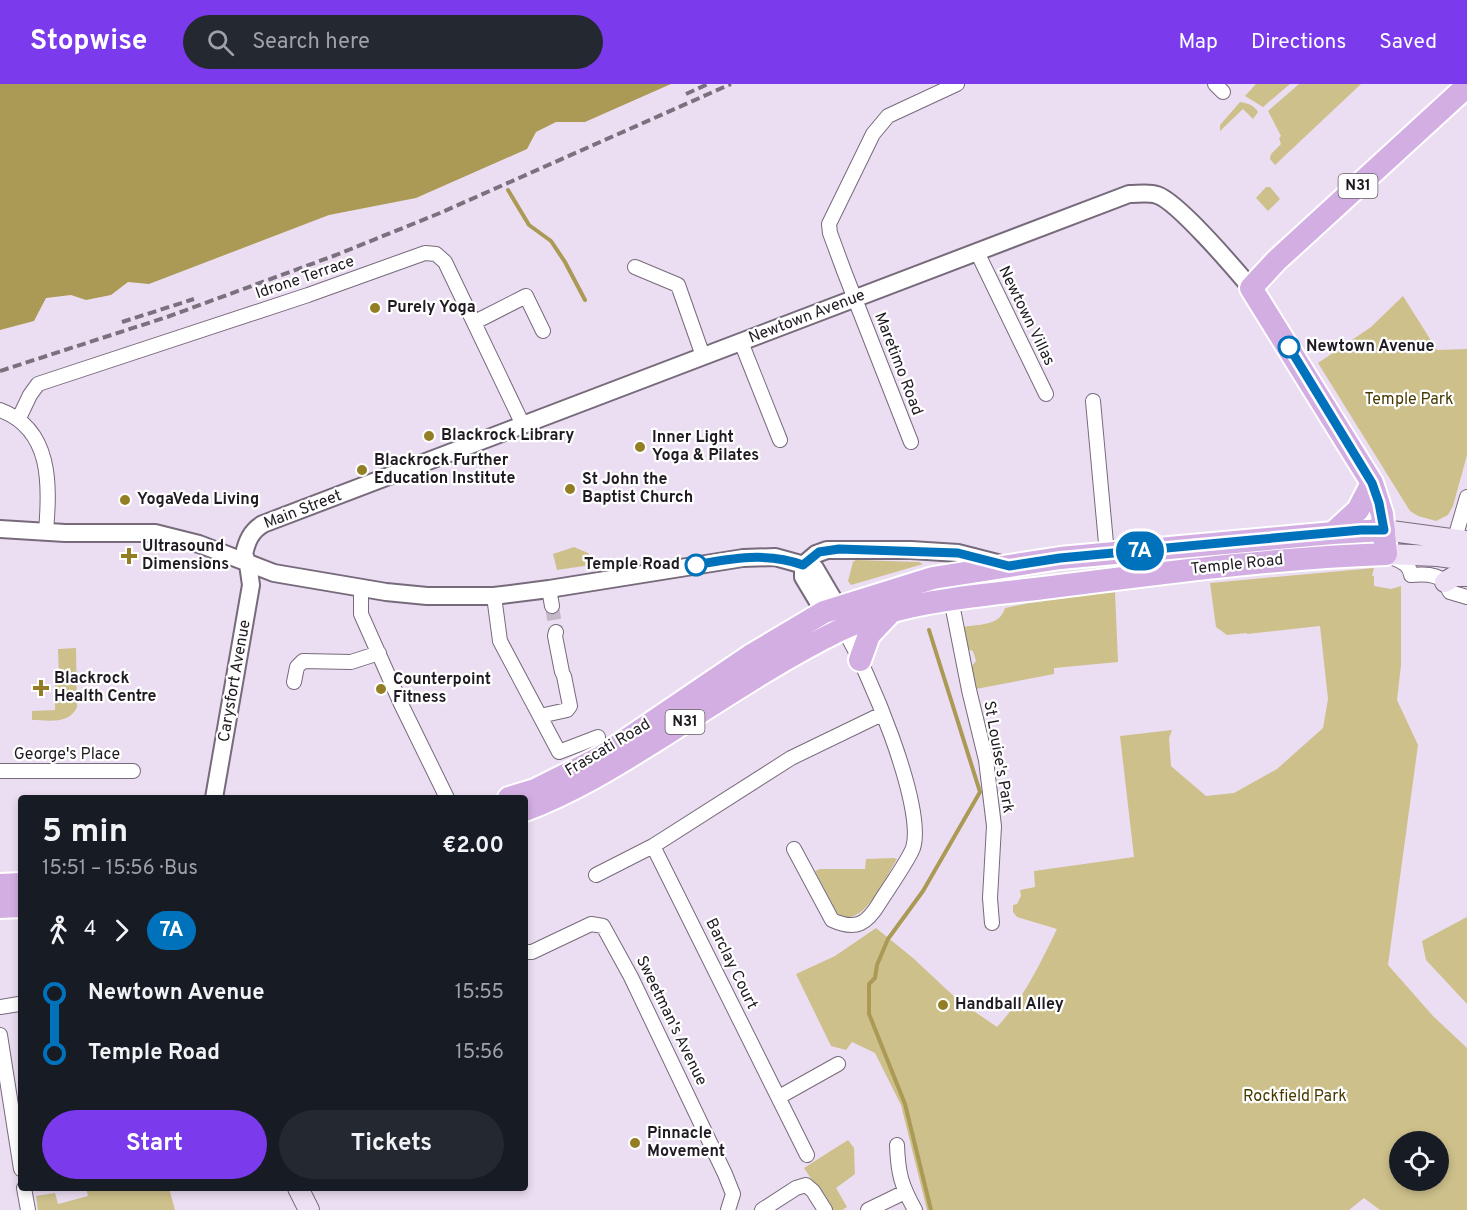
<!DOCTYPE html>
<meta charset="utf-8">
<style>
body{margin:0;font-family:Overpass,sans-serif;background:#242831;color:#f1f3f6;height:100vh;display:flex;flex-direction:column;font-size:22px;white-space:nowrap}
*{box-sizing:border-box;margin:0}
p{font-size:20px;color:#9ea1a6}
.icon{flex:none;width:33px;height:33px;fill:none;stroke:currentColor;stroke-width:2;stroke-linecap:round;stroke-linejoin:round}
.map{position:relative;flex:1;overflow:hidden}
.side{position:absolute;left:18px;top:711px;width:510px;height:396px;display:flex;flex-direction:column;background:#171b24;border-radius:6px;box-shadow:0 3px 9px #0003}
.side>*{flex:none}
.badge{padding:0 12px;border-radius:20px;font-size:21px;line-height:39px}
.tools{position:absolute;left:1389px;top:1047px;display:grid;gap:12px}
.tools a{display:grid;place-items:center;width:60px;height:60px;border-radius:50%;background:#171b24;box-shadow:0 3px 9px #0003;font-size:30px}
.map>.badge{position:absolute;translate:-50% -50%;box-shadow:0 0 0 3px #fff}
.legs{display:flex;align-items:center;gap:9px;height:66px;padding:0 24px;font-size:20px}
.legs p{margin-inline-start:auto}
.summary{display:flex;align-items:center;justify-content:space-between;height:102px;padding:0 24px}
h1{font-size:33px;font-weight:700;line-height:45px}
.primary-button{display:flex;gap:12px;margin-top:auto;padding:12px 24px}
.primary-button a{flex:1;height:69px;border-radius:36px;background:#7c3aed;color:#fff;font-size:24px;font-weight:700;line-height:69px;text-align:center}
.primary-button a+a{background:#242831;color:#f1f3f6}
ul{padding:0 24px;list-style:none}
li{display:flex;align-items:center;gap:21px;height:60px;font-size:22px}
li i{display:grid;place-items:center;width:9px;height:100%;margin:0 8px;background:currentColor}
li i::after{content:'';width:15px;height:15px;margin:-8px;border:4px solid;border-radius:50%;background:#171b24}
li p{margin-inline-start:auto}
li:first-child i{background:linear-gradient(#0000 50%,currentColor 0)}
li:last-child i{background:linear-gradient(currentColor 50%,#0000 0)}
header{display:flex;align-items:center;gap:36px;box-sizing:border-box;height:84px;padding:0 30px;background:#7c3aed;color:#fff}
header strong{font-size:28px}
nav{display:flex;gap:33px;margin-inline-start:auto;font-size:21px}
.search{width:420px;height:54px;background:#242831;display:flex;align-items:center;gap:15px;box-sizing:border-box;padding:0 21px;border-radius:33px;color:#9ea1a6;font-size:22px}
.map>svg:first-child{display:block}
.green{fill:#cdc08b;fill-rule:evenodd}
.water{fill:#ab9a56}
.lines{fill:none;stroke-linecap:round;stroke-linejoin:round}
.stream{stroke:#ab9a56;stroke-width:4}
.minor-tunnel{stroke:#c3b7c8;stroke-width:14;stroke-dasharray:14 7;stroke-linecap:butt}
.minor-casing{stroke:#766a7b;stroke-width:16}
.tertiary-casing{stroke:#766a7b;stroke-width:20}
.secondary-casing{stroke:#766a7b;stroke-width:22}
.trunk-casing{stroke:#fff;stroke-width:26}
.minor{stroke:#fff;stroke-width:14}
.tertiary{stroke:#fff;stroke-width:16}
.secondary{stroke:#eee0f4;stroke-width:20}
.trunk{stroke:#d3aee3;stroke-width:22}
.rail{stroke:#7a717e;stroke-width:4;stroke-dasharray:9 4.5;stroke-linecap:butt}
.line-1-casing{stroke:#fff;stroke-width:14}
.line-1{stroke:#0072bc;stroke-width:9}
.poi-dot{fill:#937e26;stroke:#fff;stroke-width:2}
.stop-1-dot{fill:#fff;stroke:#0072bc;stroke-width:3}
.labels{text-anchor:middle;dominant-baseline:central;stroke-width:4.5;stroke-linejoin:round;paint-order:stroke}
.shield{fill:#fff;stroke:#635f64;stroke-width:1.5}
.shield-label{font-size:15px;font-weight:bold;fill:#201b22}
.street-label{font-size:16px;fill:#201b22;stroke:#fff}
.poi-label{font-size:16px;font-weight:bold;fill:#201b22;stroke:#fff;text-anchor:start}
.stop-label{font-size:16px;font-weight:bold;fill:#201b22;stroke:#fff;text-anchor:start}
.park-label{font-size:16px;fill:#473a00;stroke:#fff}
</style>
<header>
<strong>Stopwise</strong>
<div class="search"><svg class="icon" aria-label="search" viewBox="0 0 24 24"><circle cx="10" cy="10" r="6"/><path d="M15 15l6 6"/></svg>Search here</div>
<nav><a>Map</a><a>Directions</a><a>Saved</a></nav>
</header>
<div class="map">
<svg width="1467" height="1126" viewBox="0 0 1467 1126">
<rect width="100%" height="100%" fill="#ecdef2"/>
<path class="green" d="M1256 0H1290L1263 23 1245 12Z
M1299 0H1361L1275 81 1270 75 1271 70 1281 60 1279 54 1281 52 1268 27Z
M1240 18C1247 19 1254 21 1258 28L1253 35 1243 25 1220 47V41Z
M1266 103H1270L1280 115 1268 127 1256 114Z
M1403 212 1437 266 1467 265V371L1453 422 1448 431 1436 437 1418 432 1410 427 1318 279 1371 243Z
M574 463 588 469 597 480 557 486 553 470Z
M856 476 919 478 923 480 851 501 848 497 853 478Z
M1374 484 1372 492H1374V502L1391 505 1401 502V581L1397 616 1418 661 1388 881 1433 932 1467 964V1126H1380L1364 1114 1349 1126H927L901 1021 875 969 852 958 846 966 831 962 796 890 835 872 876 844 913 874 959 917 997 943C1024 914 1040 880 1057 845L1017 833 1013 828V821L1017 820 1021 812 1020 806 1035 803 1034 787 1134 773 1120 652 1172 646 1169 654 1171 682 1206 712 1234 709 1277 685 1323 644 1328 615 1320 542 1247 550V549L1227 551 1216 543 1210 499ZM1400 1058H1438V1096H1400Z
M1115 508 1118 578 1054 584V590L976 605 971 583 976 577 973 567 967 565 963 543C979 540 1000 542 1005 524L1053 514Z
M76 564 77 623C69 641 48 636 32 636V627L55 626V593L59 592 58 565Z
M894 774 897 775C886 792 862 849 837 829L815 787 820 785H865L866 775Z
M1467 833V920L1426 876 1422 857Z
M848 1056 854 1064 855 1090 836 1104 847 1123 842 1126H832L804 1084Z
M86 1104H169L175 1126H38L36 1112 55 1109 58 1120 88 1112Z"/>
<path class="water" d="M0 0H671L585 38H556L536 48 527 65 416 114 329 131 149 200 128 198 111 211 86 216 71 211 46 214 34 237 0 246Z"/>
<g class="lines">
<path class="stream" d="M508 106 529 141 551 157 565 178 585 216
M929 546 980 708 923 807 888 855 877 881 875 894 869 900V930L905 1020 931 1126"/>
<path class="minor-tunnel" d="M552 522 556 548"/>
<defs>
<path id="minor" d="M1215 0 1223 8
M977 168 1046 310
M635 183 678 201 703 272
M475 238 526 212 543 247
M741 258 780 356
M1093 317 1107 470
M0 326C52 345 50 401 46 447
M19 334 30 311 38 300 308 211 425 169 436 170 445 178 523 341
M911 358 844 187 830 149 829 140 873 50 888 32 957 0
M1455 454 1467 413
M1391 473C1400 477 1410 480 1411 491 1422 490 1438 489 1445 499 1447 502 1448 505 1450 508L1467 513
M361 504V530L401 620 447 714
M549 505 552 522
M494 512 500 557 559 668 598 653
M951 515 969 606 986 676 994 742 990 814 992 839
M556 548 555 552 562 588
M294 598 297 583 303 577 351 578 379 569
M540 632 567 626 570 622 564 592
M0 687H133
M653 762 807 1071
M794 765 832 836C856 847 867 840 880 818 888 805 908 777 913 764 926 723 867 582 843 545
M596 791 653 762 791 674 882 630
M525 868H532L591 840 603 842 631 893 725 1090 733 1110 728 1126
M0 923 19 920
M0 951 21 1085
M779 1013 838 980
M897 1061C898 1089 901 1101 915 1126
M24 1104 28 1126
M762 1126 796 1104 806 1101 813 1107 825 1126
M868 1126 905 1108"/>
<path id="tertiary" d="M0 445 65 449H155L199 460 274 489 386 508 427 512H494L549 505 743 474 775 473 815 484 838 523 840 533
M831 534 824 528 803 493V481L816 470 827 466H911L958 469 1005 481
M214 714 251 501 248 480 244 470C247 457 251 447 263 440L1129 110C1138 110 1149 108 1157 111 1177 117 1235 185 1251 204"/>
<path id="secondary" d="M1384 446 1467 457
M1386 470 1438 472 1467 476
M1445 498 1455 492H1467
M298 1104 309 1126"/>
<path id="trunk" d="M1333 449 1358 426 1372 399
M860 576 869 551 889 530
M509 714 535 706 601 673 750 572 824 528 933 494 1060 474 1333 449 1384 446
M525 726C573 708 615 682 658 655 718 617 777 577 840 546 906 515 981 512 1052 503 1163 489 1274 474 1386 470L1382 430 1372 399 1251 204 1276 177 1467 2
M0 801 21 800
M0 823 21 822"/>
</defs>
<use href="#minor" class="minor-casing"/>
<use href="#tertiary" class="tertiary-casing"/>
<use href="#secondary" class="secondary-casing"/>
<use href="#trunk" class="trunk-casing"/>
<use href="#minor" class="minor"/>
<use href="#tertiary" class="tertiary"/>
<use href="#secondary" class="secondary"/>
<use href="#trunk" class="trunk"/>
<path class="rail" d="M686 10 708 0
M122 238 194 215
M0 287 167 233 336 171 440 129 731 0"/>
</g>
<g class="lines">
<defs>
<path id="line-1" d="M696 481C732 474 768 468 803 481L819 468 839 465 958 469 1009 482 1060 474 1252 456 1361 446H1384L1379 419 1372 399 1289 263"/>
</defs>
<use href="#line-1" class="line-1-casing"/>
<use href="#line-1" class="line-1"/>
</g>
<g class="poi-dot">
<circle cx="375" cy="224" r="6"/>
<circle cx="429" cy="352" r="6"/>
<circle cx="640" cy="363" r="6"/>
<circle cx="362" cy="386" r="6"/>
<circle cx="570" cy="405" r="6"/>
<circle cx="125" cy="416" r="6"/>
<path d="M126 463h6v6h6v6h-6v6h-6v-6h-6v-6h6z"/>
<path d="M38 595h6v6h6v6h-6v6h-6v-6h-6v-6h6z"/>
<circle cx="381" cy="605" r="6"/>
<circle cx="943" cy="921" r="6"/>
<circle cx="635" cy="1059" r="6"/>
</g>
<g class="stop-1-dot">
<circle cx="1289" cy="263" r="10"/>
<circle cx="696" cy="481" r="10"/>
</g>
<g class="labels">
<g class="shield">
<rect x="1338.5" y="90" width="39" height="24" rx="4.5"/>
<rect x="665.5" y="626" width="39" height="24" rx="4.5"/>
</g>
<g class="shield-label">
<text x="1358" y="102">N31</text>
<text x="685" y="638">N31</text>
</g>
<g class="street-label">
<text transform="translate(305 194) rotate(-19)">Idrone Terrace</text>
<text transform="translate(1026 232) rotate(64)">Newtown Villas</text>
<text transform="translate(807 233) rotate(-21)">Newtown Avenue</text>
<text transform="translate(898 280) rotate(69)">Maretimo Road</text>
<text transform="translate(303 426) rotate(-21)">Main Street</text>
<text transform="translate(1237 481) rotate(-6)">Temple Road</text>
<text transform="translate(235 597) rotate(-80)">Carysfort Avenue</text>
<text transform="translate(608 664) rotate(-31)">Frascati Road</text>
<text x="67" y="671">George's Place</text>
<text transform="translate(998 673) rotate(80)">St Louise's Park</text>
<text transform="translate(731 880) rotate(64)">Barclay Court</text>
<text transform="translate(671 937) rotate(64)">Sweetman's Avenue</text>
</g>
<g class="poi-label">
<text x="387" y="224">Purely Yoga</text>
<text x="441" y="352">Blackrock Library</text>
<text x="652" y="354">Inner Light<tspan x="652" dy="18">Yoga &amp; Pilates</tspan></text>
<text x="374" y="377">Blackrock Further<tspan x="374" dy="18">Education Institute</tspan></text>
<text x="582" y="396">St John the<tspan x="582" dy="18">Baptist Church</tspan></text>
<text x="137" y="416">YogaVeda Living</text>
<text x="142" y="463">Ultrasound<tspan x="142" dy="18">Dimensions</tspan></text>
<text x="54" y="595">Blackrock<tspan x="54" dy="18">Health Centre</tspan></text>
<text x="393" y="596">Counterpoint<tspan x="393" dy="18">Fitness</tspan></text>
<text x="955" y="921">Handball Alley</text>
<text x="647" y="1050">Pinnacle<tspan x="647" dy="18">Movement</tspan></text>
</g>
<g class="stop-label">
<text x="1306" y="263">Newtown Avenue</text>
<text x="680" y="481" text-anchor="end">Temple Road</text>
</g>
<g class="park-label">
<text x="1409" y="316">Temple Park</text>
<text x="1295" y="1013">Rockfield Park</text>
</g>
</g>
</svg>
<div class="tools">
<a><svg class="icon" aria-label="locate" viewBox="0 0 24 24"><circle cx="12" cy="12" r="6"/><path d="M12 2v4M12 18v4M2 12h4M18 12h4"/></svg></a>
</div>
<b class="badge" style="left:1140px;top:467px;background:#0072bc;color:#fff">7A</b>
<section class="side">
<div class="summary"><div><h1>5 min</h1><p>15:51 – 15:56 · Bus</p></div><b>€2.00</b></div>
<div class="legs"><svg class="icon" aria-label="walk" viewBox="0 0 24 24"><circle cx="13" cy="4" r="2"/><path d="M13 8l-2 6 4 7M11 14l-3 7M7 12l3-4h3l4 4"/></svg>4<svg class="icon" aria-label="forward" viewBox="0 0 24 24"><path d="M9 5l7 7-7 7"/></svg><b class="badge" style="background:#0072bc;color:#fff">7A</b></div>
<ul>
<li><i style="color:#0072bc"></i><b>Newtown Avenue</b><p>15:55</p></li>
<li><i style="color:#0072bc"></i><b>Temple Road</b><p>15:56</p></li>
</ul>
<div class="primary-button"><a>Start</a><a>Tickets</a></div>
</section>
</div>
